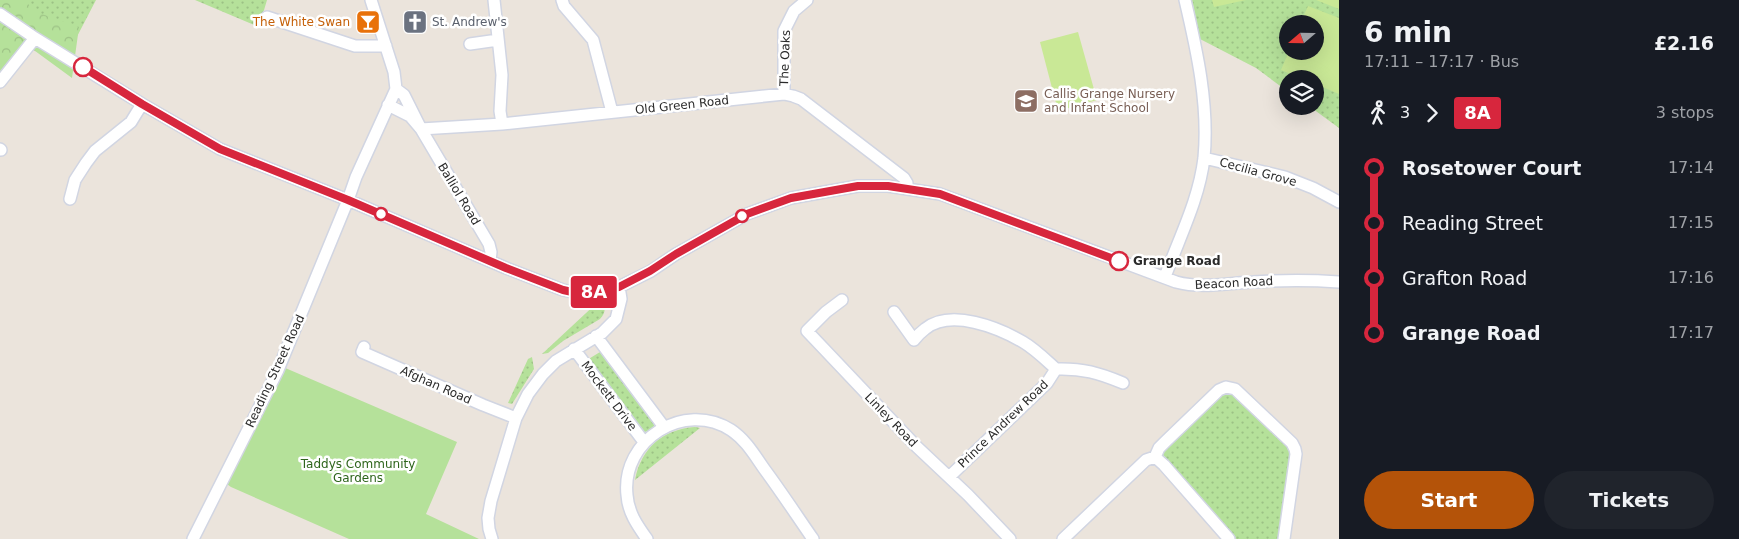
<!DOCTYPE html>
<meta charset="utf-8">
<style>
body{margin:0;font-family:"DejaVu Sans",sans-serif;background:#20242c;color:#f1f3f6;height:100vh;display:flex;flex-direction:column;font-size:19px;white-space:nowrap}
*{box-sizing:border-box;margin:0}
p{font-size:16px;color:#9ea1a6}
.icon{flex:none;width:28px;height:28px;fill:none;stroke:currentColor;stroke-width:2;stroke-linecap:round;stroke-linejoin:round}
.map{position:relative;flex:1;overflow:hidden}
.panel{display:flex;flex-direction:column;background:#171b24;width:400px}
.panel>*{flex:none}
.badge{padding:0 10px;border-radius:4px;font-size:18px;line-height:32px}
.needle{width:32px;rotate:250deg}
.fabs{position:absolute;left:1279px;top:15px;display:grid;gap:10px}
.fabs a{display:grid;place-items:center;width:45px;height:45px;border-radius:50%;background:#171b24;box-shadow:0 5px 20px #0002;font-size:25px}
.map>.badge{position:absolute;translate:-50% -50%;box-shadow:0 0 0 2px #fff}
.legs{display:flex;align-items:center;gap:8px;height:55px;padding:0 25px;font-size:16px}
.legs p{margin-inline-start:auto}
.summary{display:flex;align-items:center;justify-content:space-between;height:85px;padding:0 25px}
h1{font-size:28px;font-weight:700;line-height:38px}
.button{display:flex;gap:10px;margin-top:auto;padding:10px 25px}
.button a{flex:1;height:58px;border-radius:30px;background:#b45309;color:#fff;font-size:20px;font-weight:700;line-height:58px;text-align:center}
.button a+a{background:#20242c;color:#f1f3f6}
ul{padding:0 25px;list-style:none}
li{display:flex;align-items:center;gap:18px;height:55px;font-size:19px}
li i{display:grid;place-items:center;width:8px;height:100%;margin:0 6px;background:currentColor}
li i::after{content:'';width:12px;height:12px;margin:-6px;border:4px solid;border-radius:50%;background:#171b24}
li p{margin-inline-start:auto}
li:first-child i{background:linear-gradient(#0000 50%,currentColor 0)}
li:last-child i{background:linear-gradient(currentColor 50%,#0000 0)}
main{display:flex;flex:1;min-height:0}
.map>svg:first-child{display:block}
.grass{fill:url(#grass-dots);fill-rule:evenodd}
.forest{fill:url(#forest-crowns)}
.garden{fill:#b5e19a}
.pitch{fill:#c9e896}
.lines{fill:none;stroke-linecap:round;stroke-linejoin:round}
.minor-casing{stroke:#d1d5e2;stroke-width:14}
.minor{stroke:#fff;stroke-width:11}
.line-1-casing{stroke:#fff;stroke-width:11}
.line-1{stroke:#d7263d;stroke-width:8}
.stop-1-dot{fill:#fff;stroke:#d7263d;stroke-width:2.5}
.labels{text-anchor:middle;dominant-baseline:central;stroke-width:5;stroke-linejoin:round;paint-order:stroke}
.food-label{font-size:12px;fill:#c56008;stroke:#fff;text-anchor:end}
.worship-label{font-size:12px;fill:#5b616d;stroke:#fff;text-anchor:start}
.street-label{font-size:12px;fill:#2a2a2a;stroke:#fff}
.education-label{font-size:12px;fill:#785e54;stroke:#fff;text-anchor:start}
.stop-label{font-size:12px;font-weight:bold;fill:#2a2a2a;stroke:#fff;text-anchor:start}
.park-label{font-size:12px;fill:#2e651c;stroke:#fff}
</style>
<main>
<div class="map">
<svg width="1339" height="539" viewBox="0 0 1339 539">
<defs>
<pattern id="grass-dots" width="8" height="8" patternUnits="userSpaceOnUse" patternTransform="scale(1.25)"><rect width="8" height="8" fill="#b5e19a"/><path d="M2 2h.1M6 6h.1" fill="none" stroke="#9cc185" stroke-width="1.8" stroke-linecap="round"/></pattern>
<pattern id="forest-crowns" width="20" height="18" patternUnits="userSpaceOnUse" patternTransform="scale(1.25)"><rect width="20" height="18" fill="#b5e19a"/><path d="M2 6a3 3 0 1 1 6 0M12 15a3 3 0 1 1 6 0" fill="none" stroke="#9cc185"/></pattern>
</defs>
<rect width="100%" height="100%" fill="#ebe4dc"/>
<path class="grass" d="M0 0H96L70 50Z
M195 0H267L259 27Z
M1192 0H1339V128L1309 106H1315V79H1288L1287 91 1256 68 1200 39ZM1288 24H1315V51H1288Z
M600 300 603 301C606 309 605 313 600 319L563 341 548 353 542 354Z
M600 352 654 421V427L651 431 643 432 587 360Z
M532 357 534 369 512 404 508 403 528 359Z
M1222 392 1230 393 1236 396 1292 450 1279 539H1233L1162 456V448Z
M695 427 700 428 635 480C641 448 663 429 695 427Z"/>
<path class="forest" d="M0 0H23L39 13 79 27 72 78 31 48 0 81Z"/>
<path class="garden" d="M283 367 457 442 426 514 479 539H349L231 487 224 482Z"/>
<path class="pitch" d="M1212 0H1246L1214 7Z
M1316 0H1339V9Z
M1308 6 1339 18V94L1315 84V79H1302L1281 70 1289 51H1315V24H1300Z
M1078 32 1097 100 1058 111 1040 42Z"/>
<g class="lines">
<defs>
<path id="minor" d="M494 0 502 75 500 111 502 124
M562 0 564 6 593 40 612 112
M0 14 35 38 142 104 220 149 348 200 506 268 563 290 577 293H590L619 287 651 271 676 254 747 214 791 198 858 186H888L940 194 1176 282C1202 289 1227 283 1253 282 1282 280 1311 280 1339 282
M267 17 355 46H386
M470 44 498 40
M0 82 35 38
M396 89 404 95 421 129 489 244 491 252 490 261
M784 94V31L794 11 807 0
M388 105 410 116 421 129 502 124 784 94 793 96 801 99 904 178 907 183V188
M0 149 1 150
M1204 158 1285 177 1313 188 1339 202
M70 199 75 180 86 163 95 151 131 122 142 104
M1165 277C1179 238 1199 200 1204 158 1209 105 1197 51 1185 0
M842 300 826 312 807 331 917 447 968 495 1010 539
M894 312 914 340C917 336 921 332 925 329 951 308 999 328 1023 342 1035 349 1046 360 1056 369 1082 368 1099 373 1123 383
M596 336 664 427
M364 347 362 352 483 405 516 418
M574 349 644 442
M1155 457 1159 448 1165 442 1219 390 1226 387 1235 389 1292 443 1295 449 1296 454 1284 539
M1155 457 1164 465 1229 539
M949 477 1047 383 1056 369
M193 539 278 370 348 200 356 177 396 89 394 72 371 0
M492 539 489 529 488 518 491 501 516 418 528 394 543 374 556 361 602 333 616 319 621 299 619 287
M647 539C637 525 628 512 627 495 621 440 684 400 731 430 746 440 755 456 765 470 782 493 797 516 813 539
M1063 539 1146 460 1155 457"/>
</defs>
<use href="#minor" class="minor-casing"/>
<use href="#minor" class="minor"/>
</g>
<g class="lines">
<defs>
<path id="line-1" d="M83 67 142 104 220 149 348 200 506 268 563 290 577 293 590 292 619 287 650 271 676 254 747 214 791 198 858 186H888L940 194 1119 261"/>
</defs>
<use href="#line-1" class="line-1-casing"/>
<use href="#line-1" class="line-1"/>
</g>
<defs>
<symbol id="bar-square" viewBox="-11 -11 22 22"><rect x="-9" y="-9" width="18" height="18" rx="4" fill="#e8710a" stroke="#fff"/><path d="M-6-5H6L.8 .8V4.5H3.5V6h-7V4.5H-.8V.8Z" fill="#fff"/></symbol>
<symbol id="church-square" viewBox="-11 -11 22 22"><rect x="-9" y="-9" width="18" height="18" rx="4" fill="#6b7280" stroke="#fff"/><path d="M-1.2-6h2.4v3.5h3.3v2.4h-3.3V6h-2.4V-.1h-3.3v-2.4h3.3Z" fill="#fff"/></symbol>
<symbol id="school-square" viewBox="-11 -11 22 22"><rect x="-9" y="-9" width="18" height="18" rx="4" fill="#8d6e63" stroke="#fff"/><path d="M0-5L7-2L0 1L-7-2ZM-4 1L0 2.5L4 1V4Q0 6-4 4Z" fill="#fff"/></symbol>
</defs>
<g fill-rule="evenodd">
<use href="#bar-square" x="354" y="8" width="28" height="28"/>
<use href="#church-square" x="401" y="8" width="28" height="28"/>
<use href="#school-square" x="1012" y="87" width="28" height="28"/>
</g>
<g class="stop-1-dot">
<circle cx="83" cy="67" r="9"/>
<circle cx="381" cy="214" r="6"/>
<circle cx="742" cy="216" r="6"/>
<circle cx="1119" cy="261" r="9"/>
</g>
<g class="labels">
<g class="food-label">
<text x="350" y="22">The White Swan</text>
</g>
<g class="worship-label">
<text x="432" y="22">St. Andrew's</text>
</g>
<g class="street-label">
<text transform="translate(785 58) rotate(-88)">The Oaks</text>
<text transform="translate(682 105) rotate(-6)">Old Green Road</text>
<text transform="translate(1258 172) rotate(15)">Cecilia Grove</text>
<text transform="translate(459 194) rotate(59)">Balliol Road</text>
<text transform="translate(1234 283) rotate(-3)">Beacon Road</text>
<text transform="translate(275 371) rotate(-65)">Reading Street Road</text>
<text transform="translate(436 385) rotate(24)">Afghan Road</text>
<text transform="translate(609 396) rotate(53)">Mockett Drive</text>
<text transform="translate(891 420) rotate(46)">Linley Road</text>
<text transform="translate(1003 424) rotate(-44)">Prince Andrew Road</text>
</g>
<g class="education-label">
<text x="1044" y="94">Callis Grange Nursery<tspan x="1044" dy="14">and Infant School</tspan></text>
</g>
<g class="stop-label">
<text x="1133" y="261">Grange Road</text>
</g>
<g class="park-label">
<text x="358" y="464">Taddys Community<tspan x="358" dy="14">Gardens</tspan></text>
</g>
</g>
</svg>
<div class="fabs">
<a><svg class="needle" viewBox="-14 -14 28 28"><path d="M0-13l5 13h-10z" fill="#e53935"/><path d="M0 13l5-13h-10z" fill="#9ea1a6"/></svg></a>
<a><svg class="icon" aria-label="layers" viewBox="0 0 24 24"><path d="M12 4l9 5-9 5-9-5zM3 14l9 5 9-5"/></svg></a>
</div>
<b class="badge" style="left:594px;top:292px;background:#d7263d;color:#fff">8A</b>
</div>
<section class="panel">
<div class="summary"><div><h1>6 min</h1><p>17:11 – 17:17 · Bus</p></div><b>£2.16</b></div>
<div class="legs"><svg class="icon" aria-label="walk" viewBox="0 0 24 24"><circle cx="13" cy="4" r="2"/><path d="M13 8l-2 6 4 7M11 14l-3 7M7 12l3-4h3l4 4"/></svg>3<svg class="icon" aria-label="forward" viewBox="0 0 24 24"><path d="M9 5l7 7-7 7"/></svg><b class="badge" style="background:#d7263d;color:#fff">8A</b><p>3 stops</p></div>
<ul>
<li><i style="color:#d7263d"></i><b>Rosetower Court</b><p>17:14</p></li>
<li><i style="color:#d7263d"></i><span>Reading Street</span><p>17:15</p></li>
<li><i style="color:#d7263d"></i><span>Grafton Road</span><p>17:16</p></li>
<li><i style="color:#d7263d"></i><b>Grange Road</b><p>17:17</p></li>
</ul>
<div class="button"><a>Start</a><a>Tickets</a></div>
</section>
</main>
